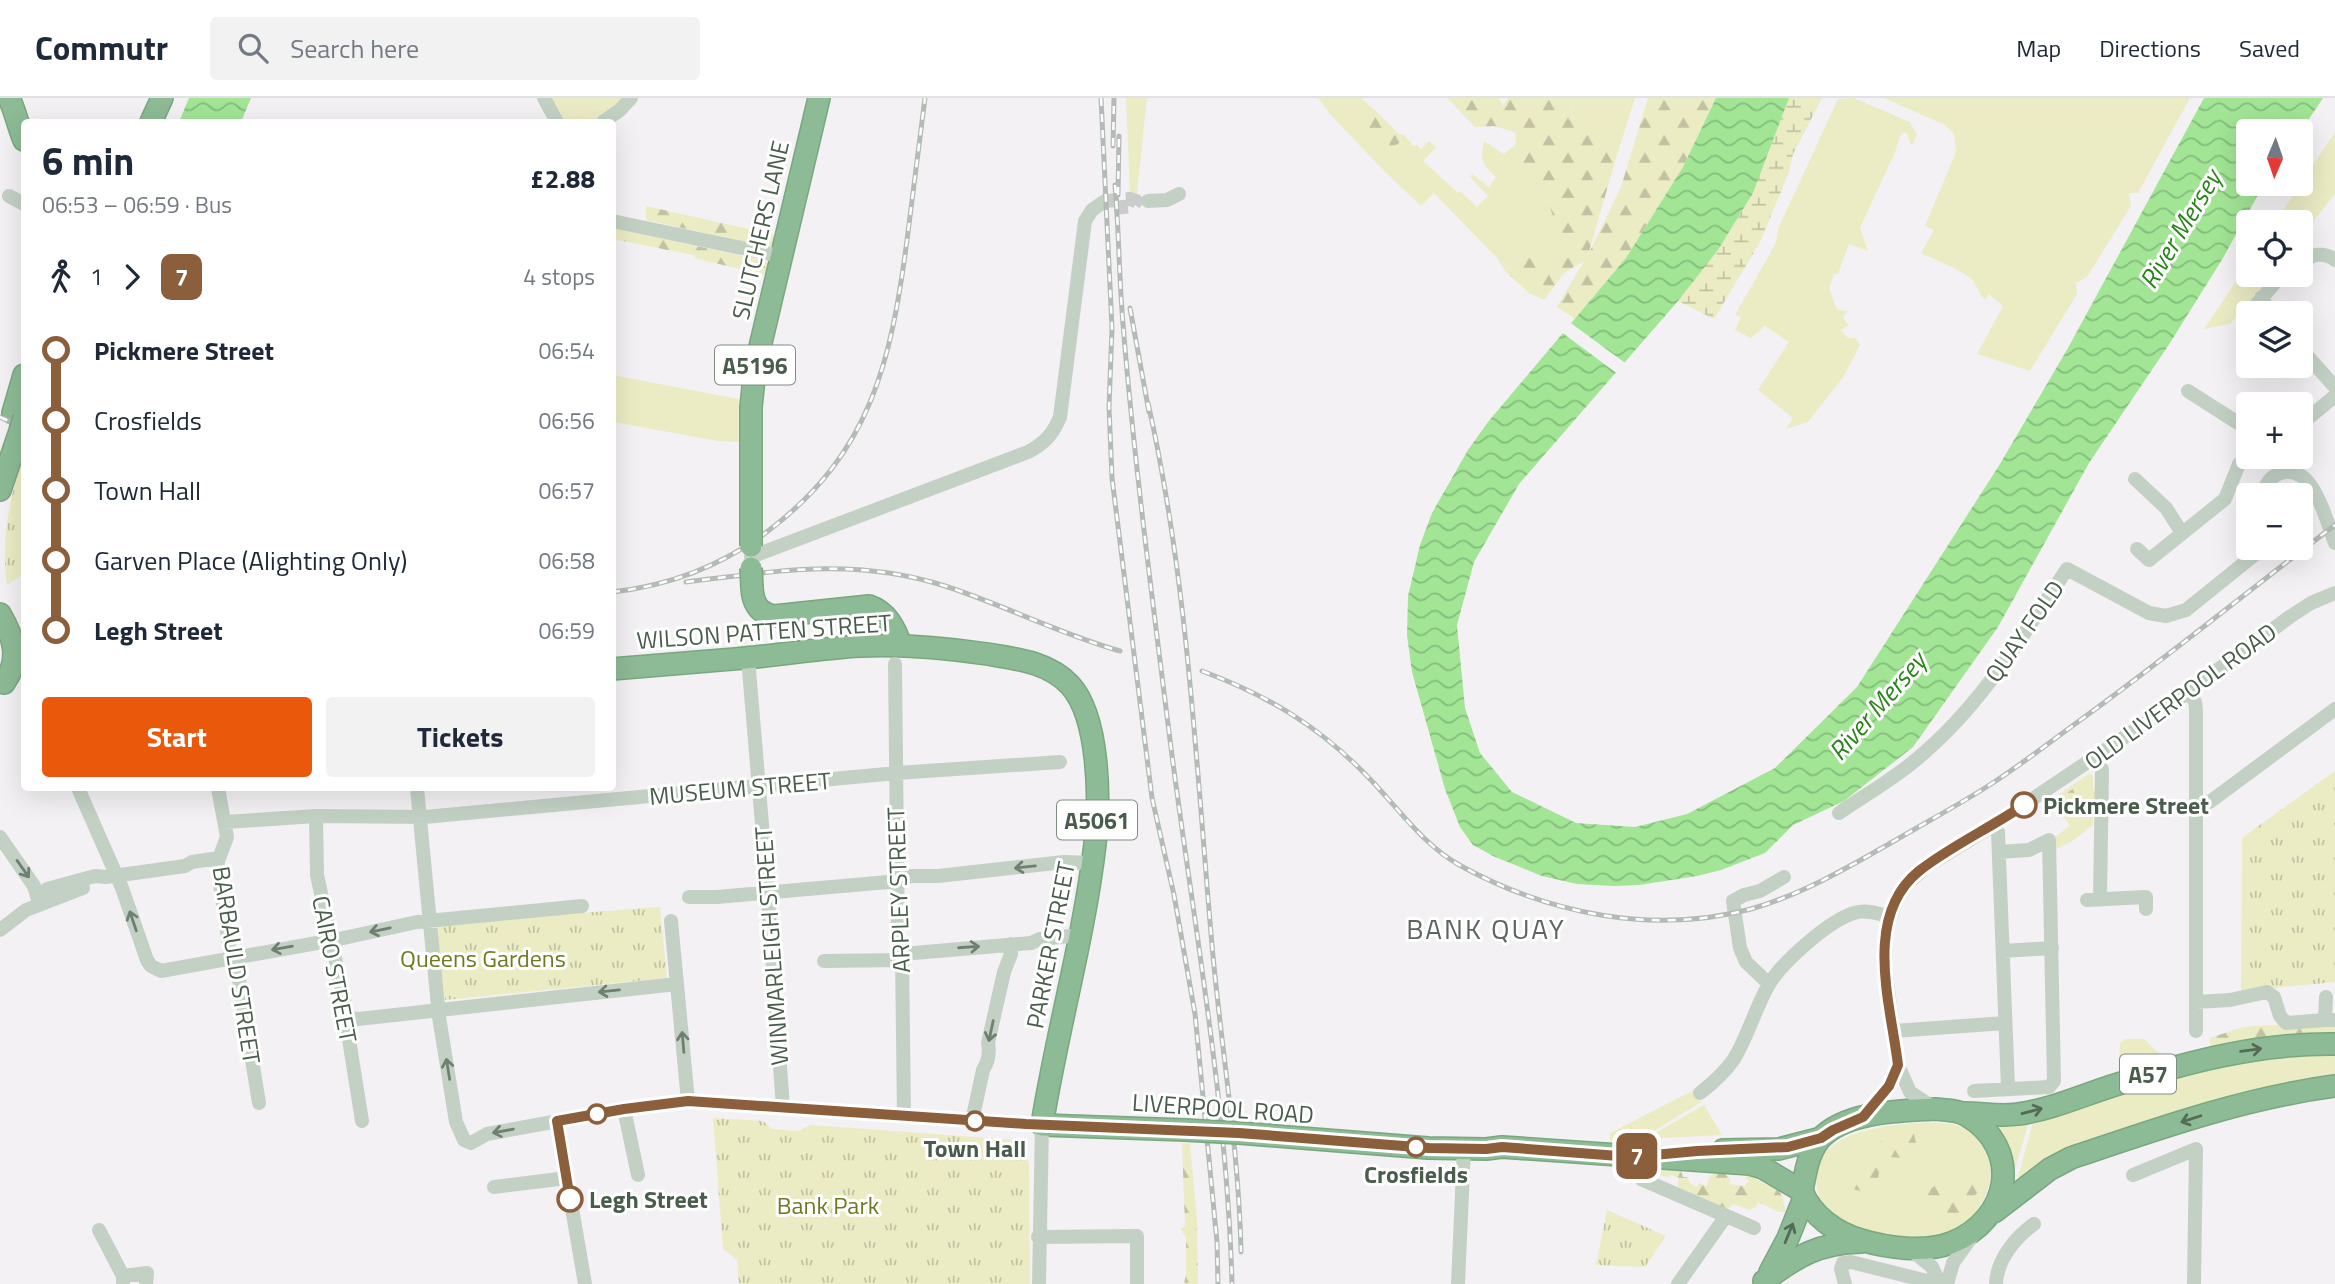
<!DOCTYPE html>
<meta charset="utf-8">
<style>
body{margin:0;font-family:"Titillium Web",sans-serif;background:#f2f2f3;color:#1f2937;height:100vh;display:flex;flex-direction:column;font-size:26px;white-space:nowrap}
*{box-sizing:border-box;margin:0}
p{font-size:23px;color:#747a83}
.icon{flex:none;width:38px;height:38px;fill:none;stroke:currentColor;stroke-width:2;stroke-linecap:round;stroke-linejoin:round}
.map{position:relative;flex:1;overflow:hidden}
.sheet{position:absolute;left:21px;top:21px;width:595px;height:672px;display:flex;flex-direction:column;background:#fff;border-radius:7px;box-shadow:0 7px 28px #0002}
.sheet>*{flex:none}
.badge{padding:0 14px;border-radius:10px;font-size:24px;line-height:46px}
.needle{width:46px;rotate:182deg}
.controls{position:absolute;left:2236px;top:21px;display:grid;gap:14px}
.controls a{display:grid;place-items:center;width:77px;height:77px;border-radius:7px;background:#fff;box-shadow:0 7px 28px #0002;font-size:35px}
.map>.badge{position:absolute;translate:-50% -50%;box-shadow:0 0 0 4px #fff}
.legs{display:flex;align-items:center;gap:10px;height:77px;padding:0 21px;font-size:23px}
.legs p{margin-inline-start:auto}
.head{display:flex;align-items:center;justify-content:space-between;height:119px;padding:0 21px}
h1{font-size:38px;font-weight:700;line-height:52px}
.action{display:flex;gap:14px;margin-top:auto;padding:14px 21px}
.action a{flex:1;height:80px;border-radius:7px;background:#ea580c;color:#fff;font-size:28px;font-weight:700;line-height:80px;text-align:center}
.action a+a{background:#f2f2f3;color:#1f2937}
ul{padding:0 21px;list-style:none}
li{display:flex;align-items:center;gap:24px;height:70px;font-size:26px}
li i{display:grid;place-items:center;width:10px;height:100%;margin:0 9px;background:currentColor}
li i::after{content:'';width:18px;height:18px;margin:-9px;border:5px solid;border-radius:50%;background:#fff}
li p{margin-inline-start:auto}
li:first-child i{background:linear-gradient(#0000 50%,currentColor 0)}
li:last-child i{background:linear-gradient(currentColor 50%,#0000 0)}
header{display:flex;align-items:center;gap:42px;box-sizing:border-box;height:98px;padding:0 35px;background:#fff;border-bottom:2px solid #e0e1e3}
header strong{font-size:33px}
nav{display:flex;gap:38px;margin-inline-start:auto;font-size:24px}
.search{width:490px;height:63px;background:#f2f2f3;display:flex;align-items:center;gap:18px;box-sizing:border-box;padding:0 24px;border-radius:7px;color:#747a83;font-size:26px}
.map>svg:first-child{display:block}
.grass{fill:#ebecc4}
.forest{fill:url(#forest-firs)}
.wetland{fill:url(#wetland-marsh)}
.park{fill:url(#park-tufts)}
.water{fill:url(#water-waves)}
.pier{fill:#f3f1f3}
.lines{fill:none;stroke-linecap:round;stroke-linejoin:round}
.minor-tunnel{stroke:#c9ccca;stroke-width:14;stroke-dasharray:14 7;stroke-linecap:butt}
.highway-casing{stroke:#79a780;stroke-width:24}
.minor{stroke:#c3d1c5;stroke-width:14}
.highway{stroke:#8dbb95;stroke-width:21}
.rail-casing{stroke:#b4bbb6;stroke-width:5}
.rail{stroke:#fff;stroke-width:2.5;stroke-dasharray:8;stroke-linecap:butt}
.highway-bridge-casing{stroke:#79a780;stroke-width:24;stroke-linecap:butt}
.highway-bridge{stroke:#8dbb95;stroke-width:21}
.oneway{stroke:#6e8071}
.oneway2{stroke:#546b58}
.line-1-casing{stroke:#fff;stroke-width:16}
.line-1{stroke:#8b5e3c;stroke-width:10}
.stop-1-dot{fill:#fff;stroke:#8b5e3c;stroke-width:3.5}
.labels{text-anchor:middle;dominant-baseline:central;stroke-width:6;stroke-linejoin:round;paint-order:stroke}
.shield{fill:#fff;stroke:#808e82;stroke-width:2}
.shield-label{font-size:23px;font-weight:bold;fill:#4a5d4d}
.street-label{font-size:24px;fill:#4a5d4d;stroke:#fff}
.stop-label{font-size:24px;font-weight:bold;fill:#4a5d4d;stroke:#fff;text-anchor:start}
.park-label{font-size:24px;fill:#6d7a20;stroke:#fff}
.water-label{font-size:26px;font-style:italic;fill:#278517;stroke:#fff}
.quarter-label{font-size:28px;letter-spacing:2px;fill:#5e6560;stroke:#fff}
</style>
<header>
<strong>Commutr</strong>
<div class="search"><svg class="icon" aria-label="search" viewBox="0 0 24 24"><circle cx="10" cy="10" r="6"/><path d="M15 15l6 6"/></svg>Search here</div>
<nav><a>Map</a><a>Directions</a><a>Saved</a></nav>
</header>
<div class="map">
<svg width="2335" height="1186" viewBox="0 0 2335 1186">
<defs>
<pattern id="forest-firs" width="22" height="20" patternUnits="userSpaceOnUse" patternTransform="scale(1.75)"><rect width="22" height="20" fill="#ebecc4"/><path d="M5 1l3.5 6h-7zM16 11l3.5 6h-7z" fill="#c0c2a1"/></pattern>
<pattern id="wetland-marsh" width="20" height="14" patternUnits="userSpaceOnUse" patternTransform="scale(1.75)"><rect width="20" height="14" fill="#ebecc4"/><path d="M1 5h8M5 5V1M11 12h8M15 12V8" fill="none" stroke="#c0c2a1"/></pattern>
<pattern id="park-tufts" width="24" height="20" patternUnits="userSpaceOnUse" patternTransform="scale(1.75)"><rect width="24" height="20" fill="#ebecc4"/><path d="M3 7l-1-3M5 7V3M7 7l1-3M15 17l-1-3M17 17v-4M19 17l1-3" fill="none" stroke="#c0c2a1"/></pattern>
<pattern id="water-waves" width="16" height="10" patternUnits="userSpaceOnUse" patternTransform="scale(1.75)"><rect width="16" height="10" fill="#a1e595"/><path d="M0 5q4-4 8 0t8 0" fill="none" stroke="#85bd7c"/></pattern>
</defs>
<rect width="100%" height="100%" fill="#f3f1f3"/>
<path class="grass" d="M550 0H623C606 17 590 28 565 23Z
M1126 0H1147L1137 95 1130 96Z
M1318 0H1361L1380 17 1371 19 1355 30 1393 48 1401 44 1399 36 1404 37 1414 48 1417 47 1421 51 1429 43 1436 49 1423 63 1458 95 1460 93 1477 109 1488 98 1470 79 1472 76 1489 89 1496 79C1482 67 1480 61 1484 43L1504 56 1516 46 1515 34 1528 30 1531 45 1513 72 1547 98 1553 119 1565 140 1553 168 1520 156 1506 174 1497 160 1434 95 1421 108 1382 71 1330 16Z
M1572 0H1635L1617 57 1602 30 1573 20Z
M1854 0 1910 24 1917 37 1912 48 1906 34 1901 36 1895 54 1860 130 1868 153 1849 146 1838 176H1834L1829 190 1837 212 1847 213 1843 220 1849 228 1840 232 1848 240H1855L1860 247 1844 278 1808 324 1786 331 1793 320 1758 292 1789 244 1765 228 1751 240 1735 232 1741 219 1735 217 1776 145 1778 131 1838 1Z
M1884 0H2190L2138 95H2129L2131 108 2087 179 2076 185 2077 196 2030 273 1977 256 2003 208 1989 196 1985 202C1978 195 1977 185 1969 179 1955 169 1936 162 1921 155L1934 132 1925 128 1956 54 1954 36 1945 27Z
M2335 34V96L2301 139V124H2275Z
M2249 164V177H2272L2230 226 2204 231Z
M612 277 739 301 740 344 718 343 613 324Z
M2090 675 2093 678V727L2071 744 2052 753V741L2070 728 2052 701Z
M2144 941 2160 956V961L2119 974 2120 945 2126 941Z
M2335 951V982L2021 1082 2018 1079 2035 1017 2178 973Z
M1694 992 1701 1004 1646 1038 1637 1042 1610 1043V1035Z
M1704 1007 1722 1037 1645 1041Z
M1992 1023 2029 1024 2015 1071 2012 1072 2008 1049Z
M1916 1025C1932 1025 1953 1023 1968 1031 2012 1057 1986 1126 1944 1137 1921 1142 1893 1137 1870 1133 1848 1130 1824 1119 1818 1094 1804 1037 1876 1028 1916 1025Z"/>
<path class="forest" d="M1447 0H1499L1503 8 1508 0H1572L1573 20 1602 30 1617 57 1588 157 1621 89 1648 0H1716L1683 69 1626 160 1575 221 1557 209 1584 163 1564 175 1544 202 1529 195 1506 174 1520 156 1553 168 1565 140 1553 119 1547 98 1513 72 1531 45 1528 31 1515 34 1494 28 1475 29Z
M1380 17 1399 36 1401 44 1394 48 1399 55 1390 62 1354 30 1371 19Z
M646 108 775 137 773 147 769 149 646 122Z
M613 130 766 163 769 166 770 178 697 161 693 157 613 141Z
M2081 685H2088L2095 692V707L2091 712 2085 713V717L2079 722 2071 716 2068 708 2065 706 2059 708 2056 703Z
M2295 924 2335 928V939L2212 950 2209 940C2219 938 2228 933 2237 931 2254 926 2276 929 2295 924Z
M1884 1033 1914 1036 1916 1045 1902 1060 1890 1059 1883 1054 1880 1037Z
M1182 1045 1190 1046 1197 1121 1198 1186H1184L1186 1176V1140L1180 1131 1185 1128Z
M1874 1064 1880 1069C1878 1077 1879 1083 1876 1090L1864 1094 1845 1089 1844 1084 1851 1076H1864L1869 1081 1870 1067Z
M1637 1071 1681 1073 1683 1079H1687L1690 1085 1697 1089 1699 1085 1707 1088 1709 1080 1714 1075H1724L1730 1081 1729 1086 1745 1088 1749 1083 1746 1080V1076L1767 1087 1774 1084 1782 1098 1786 1114H1779L1758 1104 1756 1109 1750 1112 1733 1106 1726 1112 1677 1090 1679 1080 1671 1077 1669 1079 1654 1076 1652 1081 1642 1077Z
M1971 1071H1979C1985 1078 1987 1083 1984 1091L1973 1098 1971 1105C1970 1108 1960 1118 1958 1120L1949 1118 1946 1113 1958 1081 1965 1082 1966 1074Z
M1937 1078 1946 1080C1948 1098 1935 1107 1918 1102L1915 1095 1916 1092 1924 1087 1932 1090 1936 1087Z"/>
<path class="wetland" d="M1789 0H1822L1793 56 1789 74 1760 144 1714 221 1678 203 1718 152 1753 95Z"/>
<path class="park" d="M24 352V476L7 487C0 440 11 397 24 352Z
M2335 673V884L2241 893 2242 740Z
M660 809 667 880 445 902 435 826Z
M713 1020 763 1023 772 1031 798 1033 811 1027 1016 1042 1024 1049 1029 1066 1030 1186H739L737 1162 723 1151Z
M1607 1112 1666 1138 1645 1169 1596 1167Z"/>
<path class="water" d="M189 0H251L241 24H179Z
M1716 0H1789L1753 95 1718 152 1678 203 1519 386 1474 464 1457 527 1465 610 1480 655 1512 694 1576 725 1635 729 1687 716 1775 670 1857 589 2000 366 2068 250 2204 0H2323L2301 33H2249V86H2264L2223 160 2168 248 2089 365 1998 529 1913 649 1844 703 1793 727 1765 755 1721 772 1697 778 1639 787 1614 788 1577 786 1542 778 1493 758 1473 747 1460 729 1445 691 1412 574 1407 537 1408 498 1420 447 1432 415 1468 352 1488 324 1626 160 1683 69Z"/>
<path class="pier" d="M1568 223 1628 267 1619 277 1560 233Z"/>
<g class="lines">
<path class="minor-tunnel" d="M1105 103 1130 101 1136 103 1132 108 1105 111"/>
<defs>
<path id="highway" d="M9 0C16 15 18 28 24 42
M151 24 162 0
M13 315 24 277
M0 392 20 333
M751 423V309L755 270 819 0
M752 490C753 505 758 515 774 518L869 508C887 514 895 530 901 548
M0 516C14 540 21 561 4 585
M612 571C657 567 701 564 745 560 783 557 822 550 860 548 903 546 946 550 987 556 1017 561 1048 564 1070 587 1100 620 1100 704 1095 746 1084 840 1057 933 1042 1027L1185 1032
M1935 1011C1945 1012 1958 1012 1966 1017 2024 1051 2010 1122 1951 1145 1924 1155 1888 1150 1861 1142 1836 1135 1812 1118 1802 1093 1805 1076 1808 1055 1820 1041 1845 1013 1901 1013 1935 1011Z
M1964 1015C1982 1015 2000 1019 2018 1016 2050 1012 2083 997 2115 987 2187 964 2259 945 2335 946
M1239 1035 1428 1050 1486 1051 1502 1049 1750 1066 1763 1070 1802 1093
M1723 1052 1779 1051 1821 1040
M1994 1114 2050 1071 2071 1060C2157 1031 2244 1000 2335 988
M1770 1174 1788 1140 1804 1100
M1764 1183C1797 1158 1819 1145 1861 1144"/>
</defs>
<use href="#highway" class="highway-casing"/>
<path class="minor" d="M544 0 557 24
M603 24 620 12 631 0
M9 98 24 106
M1148 103 1167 102 1179 96
M612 123 780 158
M2301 162C2313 157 2324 153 2335 162
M2261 200 2272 215
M2247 217 2282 177
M2301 251 2335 289
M2188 293 2249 332
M2301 326 2335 298
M2135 381 2166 410 2182 435
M2263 397C2265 387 2269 380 2278 376 2313 361 2326 423 2335 445
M2137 451 2149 462 2225 401 2239 366 2249 357
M751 459 1028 354C1045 345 1053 336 1060 319L1085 123 1092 112 1105 103
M748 560 767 786 783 1010
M895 566 898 844 902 856 904 1018
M2189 594 2195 604 2196 612V933
M2097 659 2102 672 2100 801
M78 690 122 790 147 862 151 868 161 873 339 841 417 824 582 808
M218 690 227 739 218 763V772L230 854 236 863 259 1005
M417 690 439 919 456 1024 464 1042 471 1045 487 1036 624 1011 688 1003 1042 1027 1039 1186
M2196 708 2204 707 2211 703 2335 611
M1839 715C1865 697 1894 681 1918 660 1980 609 2023 537 2067 471L2149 515 2166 518 2186 512 2263 450
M316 718 317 777 348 919 347 929 362 1023
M226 724 316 718 425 719 897 675 1060 664
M1994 727 1998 734 2008 990
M0 739 34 788 39 805
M47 791 95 778 106 779 185 768 192 764 219 760
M689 799H717L900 783 910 778H938L1064 764 1093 765
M2087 802 2146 799V811
M671 823 688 1003
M0 832 26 812 83 790
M2003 853 2052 850
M902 856 1031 845 1040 841 1080 837
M824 863 901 862
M1769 886 1746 864 1740 850 1733 803 1744 797 1760 793 1784 779
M2326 899 2325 922H2333
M2196 904 2230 902 2267 894 2274 899 2280 918 2286 925 2325 922
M348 919 358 921 677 886
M1894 933 2005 925
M1974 993 2049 989 2054 983 2049 742 2029 752 1999 754
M1700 995C1713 985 1725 974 1734 961 1748 938 1755 911 1768 888 1781 865 1832 819 1858 814 1869 812 1880 816 1890 819
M1934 1010 1910 994 1898 967 1885 870 1886 833 1896 803 1907 786 1927 768 1994 727 2147 624 2291 518 2311 505 2335 495
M624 1011 638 1077
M1863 1019 1890 988 1898 967
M557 1023 585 1186
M972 1023 983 972C988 964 990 955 988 945L1004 874 1011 856V846
M2133 1077 2196 1051 2194 1186
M1641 1081 1754 1130
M494 1089 567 1080
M99 1132 123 1178
M1038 1139 1137 1138V1186
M1910 1151 1932 1169 1940 1186
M123 1185V1178L147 1175 146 1186
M1458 1186 1464 1050
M1678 1186 1726 1118
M1845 1186 1841 1171 1843 1165 1851 1164 1939 1186
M1947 1186 1953 1165 1973 1137
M1996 1186C1997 1161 2015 1140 2034 1126"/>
<use href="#highway" class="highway"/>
<defs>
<path id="rail" d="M1101 0 1112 230 1109 309 1112 380 1152 700 1174 797 1195 916 1217 1144 1218 1186
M1113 48 1114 0
M1115 87C1119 133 1119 180 1123 226 1134 362 1152 498 1169 634 1192 818 1227 1000 1232 1186
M1118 97 1119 38
M1130 210 1149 314
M1148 305C1188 483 1196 666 1212 847 1221 950 1239 1051 1241 1154
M0 319 24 330
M686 484C778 473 853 459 945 488 1004 507 1060 536 1120 553
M612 494C669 488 723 467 768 433 871 355 891 264 907 142 913 95 919 47 925 0
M1202 573C1269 598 1320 629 1369 680 1399 711 1423 747 1461 768 1549 816 1653 837 1751 811 1804 796 1854 766 1901 739 1930 722 1960 706 1988 688 2018 669 2046 647 2075 626 2164 562 2248 493 2335 427"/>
</defs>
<use href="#rail" class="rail-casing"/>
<use href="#rail" class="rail"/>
<defs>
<path id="highway-bridge" d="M20 333 24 320
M751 448V423
M751 470 752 490
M1185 1032 1239 1035"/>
</defs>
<use href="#highway-bridge" class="highway-bridge-casing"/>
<use href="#highway-bridge" class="highway-bridge"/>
</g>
<defs><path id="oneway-shaft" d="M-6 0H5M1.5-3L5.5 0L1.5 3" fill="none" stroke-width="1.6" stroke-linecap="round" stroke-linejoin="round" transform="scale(1.75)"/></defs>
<g class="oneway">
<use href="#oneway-shaft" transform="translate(1025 769) rotate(174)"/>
<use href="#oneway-shaft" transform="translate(23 771) rotate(55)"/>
<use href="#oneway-shaft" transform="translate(133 823) rotate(-109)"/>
<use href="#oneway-shaft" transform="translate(380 832) rotate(168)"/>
<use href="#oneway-shaft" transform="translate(969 849) rotate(-4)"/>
<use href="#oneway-shaft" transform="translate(282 850) rotate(170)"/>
<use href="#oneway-shaft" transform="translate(609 893) rotate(174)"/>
<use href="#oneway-shaft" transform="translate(991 933) rotate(102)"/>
<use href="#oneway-shaft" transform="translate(683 944) rotate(-95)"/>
<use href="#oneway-shaft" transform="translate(448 971) rotate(-99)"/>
<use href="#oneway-shaft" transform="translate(503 1033) rotate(170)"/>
</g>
<g class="oneway2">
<use href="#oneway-shaft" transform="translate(2251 952) rotate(-7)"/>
<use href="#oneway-shaft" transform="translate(2032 1013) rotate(-15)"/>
<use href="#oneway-shaft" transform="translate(2191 1021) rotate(162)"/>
<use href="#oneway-shaft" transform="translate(1789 1135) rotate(-68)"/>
</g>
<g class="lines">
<defs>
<path id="line-1" d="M570 1101 557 1023 624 1011 688 1003 1026 1026 1239 1035 1429 1050 1486 1051 1502 1049 1632 1059 1697 1053 1788 1049 1821 1040 1833 1032 1863 1019 1889 988 1898 967C1891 907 1862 819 1919 773 1951 748 1990 730 2024 707"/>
</defs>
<use href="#line-1" class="line-1-casing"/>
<use href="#line-1" class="line-1"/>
</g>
<g class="stop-1-dot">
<circle cx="2024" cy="707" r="12"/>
<circle cx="597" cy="1016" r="9"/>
<circle cx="975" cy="1023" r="9"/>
<circle cx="1416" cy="1049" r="9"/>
<circle cx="570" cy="1101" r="12"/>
</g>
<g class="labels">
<g class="shield">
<rect x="715" y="247.5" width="80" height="39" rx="5"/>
<rect x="1057" y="702.5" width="80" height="39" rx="5"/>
<rect x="2120" y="956.5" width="56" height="39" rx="5"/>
</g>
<g class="shield-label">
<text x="755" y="267">A5196</text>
<text x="1097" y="722">A5061</text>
<text x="2148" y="976">A57</text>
</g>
<g class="street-label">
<text transform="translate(760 132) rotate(-77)">SLUTCHERS LANE</text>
<text transform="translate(764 533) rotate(-4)">WILSON PATTEN STREET</text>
<text transform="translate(2024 533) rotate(-55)">QUAY FOLD</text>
<text transform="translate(2180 598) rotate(-36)">OLD LIVERPOOL ROAD</text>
<text transform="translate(740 690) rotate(-5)">MUSEUM STREET</text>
<text transform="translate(898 792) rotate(-92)">ARPLEY STREET</text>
<text transform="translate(1050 847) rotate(-79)">PARKER STREET</text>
<text transform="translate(771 848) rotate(-94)">WINMARLEIGH STREET</text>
<text transform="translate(237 867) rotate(81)">BARBAULD STREET</text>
<text transform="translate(335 871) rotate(79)">CAIRO STREET</text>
<text transform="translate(1223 1010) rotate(4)">LIVERPOOL ROAD</text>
</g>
<g class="stop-label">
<text x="2043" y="707">Pickmere Street</text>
<text x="975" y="1050" text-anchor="middle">Town Hall</text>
<text x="1416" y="1076" text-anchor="middle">Crosfields</text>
<text x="589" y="1101">Legh Street</text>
</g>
<g class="park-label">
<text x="483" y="860">Queens Gardens</text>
<text x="828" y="1107">Bank Park</text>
</g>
<g class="water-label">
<text transform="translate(2180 131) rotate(-59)">River Mersey</text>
<text transform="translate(1877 608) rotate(-49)">River Mersey</text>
</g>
<g class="quarter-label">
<text x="1486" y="830">BANK QUAY</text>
</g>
</g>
</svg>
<div class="controls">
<a><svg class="needle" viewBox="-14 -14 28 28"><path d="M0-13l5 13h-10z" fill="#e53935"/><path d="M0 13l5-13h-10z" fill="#747a83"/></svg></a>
<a><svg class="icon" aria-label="locate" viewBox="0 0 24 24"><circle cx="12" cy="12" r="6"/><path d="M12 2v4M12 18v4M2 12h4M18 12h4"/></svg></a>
<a><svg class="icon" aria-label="layers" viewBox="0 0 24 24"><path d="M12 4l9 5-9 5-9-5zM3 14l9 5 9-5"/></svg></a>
<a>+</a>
<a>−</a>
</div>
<b class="badge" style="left:1637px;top:1058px;background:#8b5e3c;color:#fff">7</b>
<section class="sheet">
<div class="head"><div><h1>6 min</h1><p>06:53 – 06:59 · Bus</p></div><b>£2.88</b></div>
<div class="legs"><svg class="icon" aria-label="walk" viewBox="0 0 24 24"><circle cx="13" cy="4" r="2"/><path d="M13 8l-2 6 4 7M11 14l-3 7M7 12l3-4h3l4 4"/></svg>1<svg class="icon" aria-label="forward" viewBox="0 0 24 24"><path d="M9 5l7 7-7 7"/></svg><b class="badge" style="background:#8b5e3c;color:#fff">7</b><p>4 stops</p></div>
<ul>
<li><i style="color:#8b5e3c"></i><b>Pickmere Street</b><p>06:54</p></li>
<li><i style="color:#8b5e3c"></i><span>Crosfields</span><p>06:56</p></li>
<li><i style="color:#8b5e3c"></i><span>Town Hall</span><p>06:57</p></li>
<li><i style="color:#8b5e3c"></i><span>Garven Place (Alighting Only)</span><p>06:58</p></li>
<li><i style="color:#8b5e3c"></i><b>Legh Street</b><p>06:59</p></li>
</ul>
<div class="action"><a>Start</a><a>Tickets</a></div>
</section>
</div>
